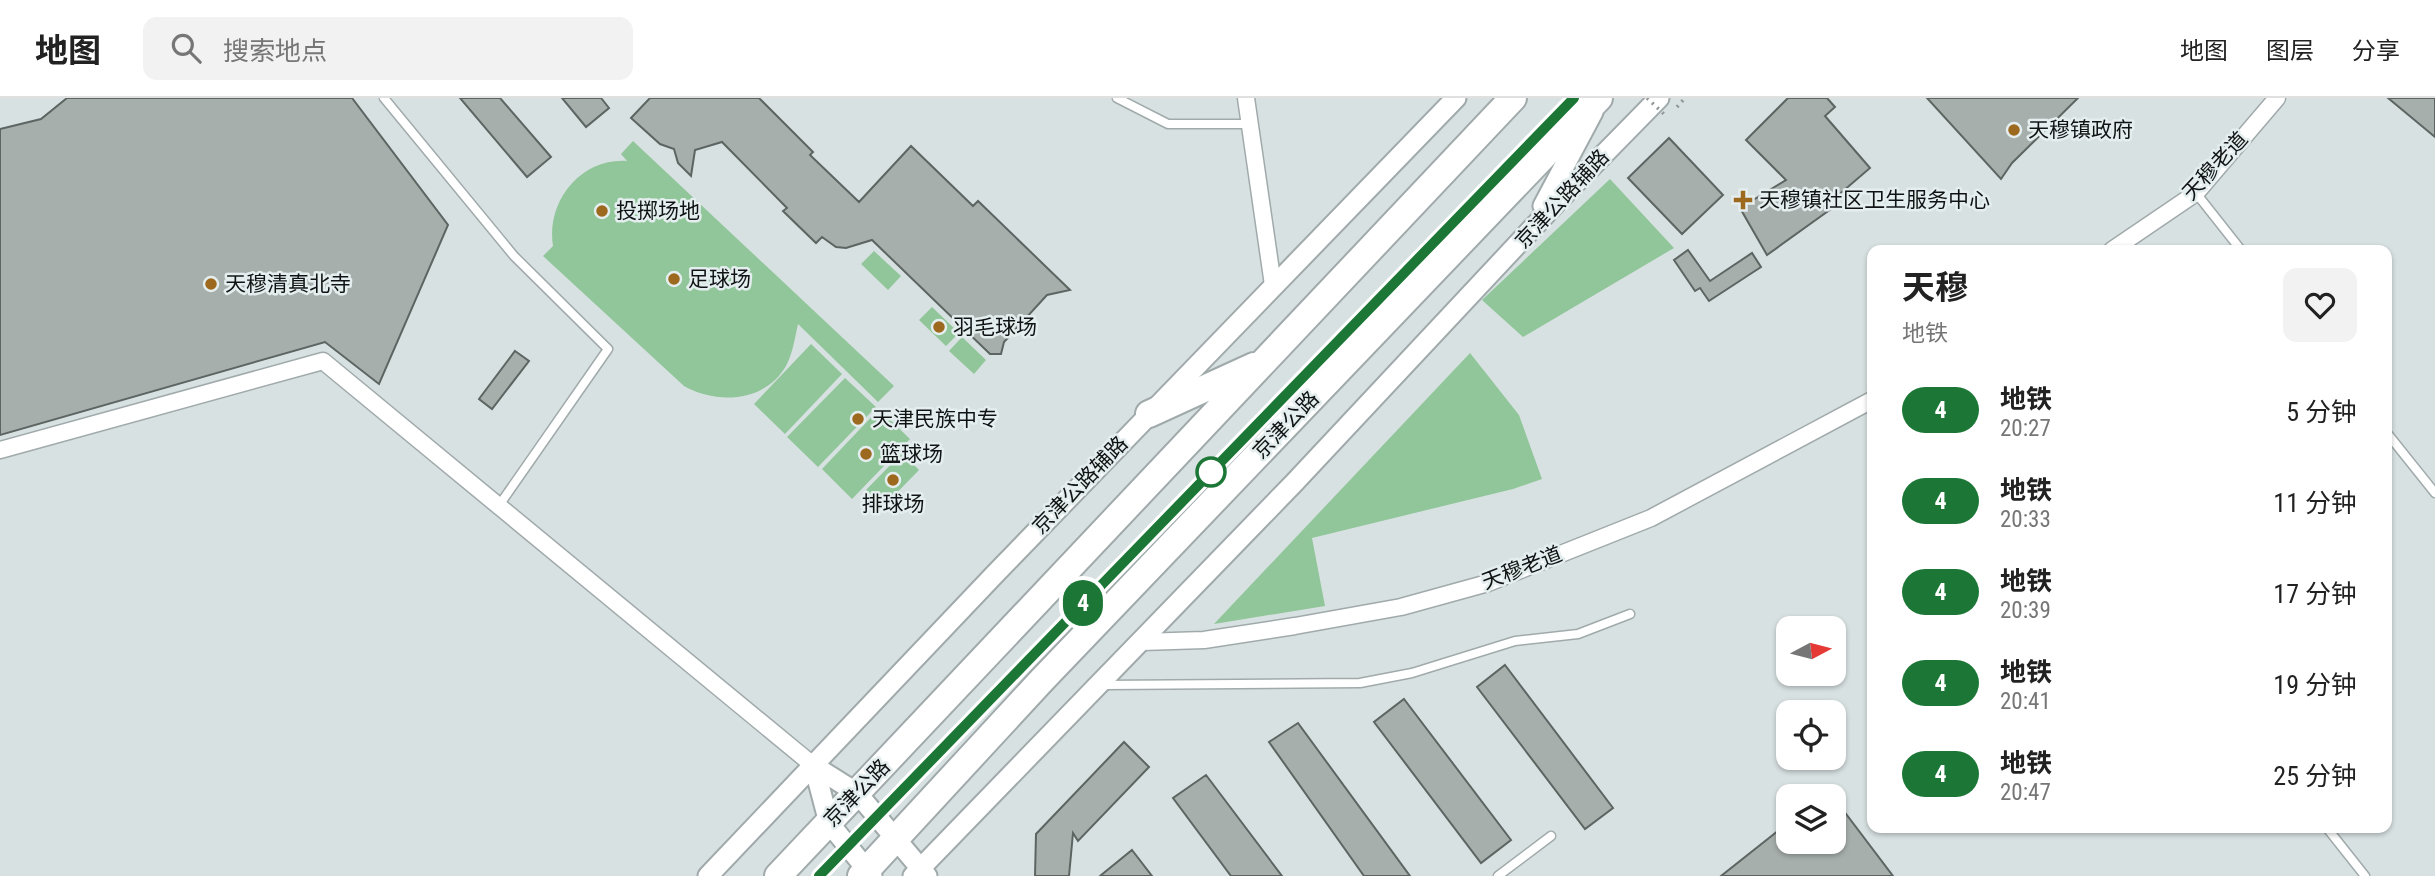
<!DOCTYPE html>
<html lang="zh">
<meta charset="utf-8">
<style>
body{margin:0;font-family:"Roboto Condensed","Noto Sans SC",sans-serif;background:#f2f2f2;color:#222;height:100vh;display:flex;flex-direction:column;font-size:26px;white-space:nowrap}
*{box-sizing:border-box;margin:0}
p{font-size:23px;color:#767676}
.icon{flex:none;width:38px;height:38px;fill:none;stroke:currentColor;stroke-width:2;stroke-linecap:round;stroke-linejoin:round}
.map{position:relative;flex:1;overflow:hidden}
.details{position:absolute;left:1867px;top:147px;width:525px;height:588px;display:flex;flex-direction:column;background:#fff;border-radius:14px;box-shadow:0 2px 5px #0004}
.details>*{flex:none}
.badge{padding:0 14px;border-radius:23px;font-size:24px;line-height:46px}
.needle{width:46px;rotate:83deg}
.fabs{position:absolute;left:1776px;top:518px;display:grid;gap:14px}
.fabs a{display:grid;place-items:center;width:70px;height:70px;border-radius:14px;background:#fff;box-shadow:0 2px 5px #0004;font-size:35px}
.map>.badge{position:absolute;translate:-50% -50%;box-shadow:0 0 0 4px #fff}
.round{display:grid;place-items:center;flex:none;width:74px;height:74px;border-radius:14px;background:#f2f2f2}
.head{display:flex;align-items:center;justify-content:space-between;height:119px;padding:0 35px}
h1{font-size:33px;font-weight:700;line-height:52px}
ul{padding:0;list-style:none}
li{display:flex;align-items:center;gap:21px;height:91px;padding:0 35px}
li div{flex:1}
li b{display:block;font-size:26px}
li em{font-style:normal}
li .badge{min-width:77px;font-weight:700;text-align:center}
header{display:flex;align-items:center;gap:42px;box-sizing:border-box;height:98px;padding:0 35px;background:#fff;border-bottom:2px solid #e0e0e0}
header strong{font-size:33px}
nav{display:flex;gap:38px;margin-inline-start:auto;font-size:24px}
.search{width:490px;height:63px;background:#f2f2f2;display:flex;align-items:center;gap:18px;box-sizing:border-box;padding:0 24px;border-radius:14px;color:#767676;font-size:26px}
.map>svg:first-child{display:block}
.green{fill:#90c699}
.building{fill:#a7afac;stroke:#5d6562;stroke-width:2}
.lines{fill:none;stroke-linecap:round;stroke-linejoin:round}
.service-casing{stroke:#a1aaab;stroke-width:11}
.minor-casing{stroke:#a1aaab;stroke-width:19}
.tertiary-casing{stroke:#a1aaab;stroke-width:23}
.trunk-casing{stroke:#a1aaab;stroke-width:30}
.path{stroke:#909797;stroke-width:3.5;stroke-dasharray:2 5;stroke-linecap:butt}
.service{stroke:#fff;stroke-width:8}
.minor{stroke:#fff;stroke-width:16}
.tertiary{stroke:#fff;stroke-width:19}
.trunk{stroke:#fff;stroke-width:26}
.path-bridge{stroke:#909797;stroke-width:3.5;stroke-dasharray:2 5;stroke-linecap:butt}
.line-casing{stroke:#fff;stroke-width:16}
.line{stroke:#1c7736;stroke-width:10}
.poi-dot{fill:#9c691f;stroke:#e5eeef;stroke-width:2.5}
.stop-dot{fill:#fff;stroke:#1c7736;stroke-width:3.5}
.labels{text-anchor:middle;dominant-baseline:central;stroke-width:5;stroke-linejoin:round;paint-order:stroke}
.poi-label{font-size:21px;fill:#101313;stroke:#e5eeef;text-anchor:start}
.street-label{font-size:21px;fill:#101313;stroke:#e5eeef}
</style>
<header>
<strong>地图</strong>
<div class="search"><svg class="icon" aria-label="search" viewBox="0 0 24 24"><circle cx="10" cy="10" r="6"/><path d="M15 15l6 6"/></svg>搜索地点</div>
<nav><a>地图</a><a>图层</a><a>分享</a></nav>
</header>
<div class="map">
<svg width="2435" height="778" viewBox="0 0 2435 778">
<rect width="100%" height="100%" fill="#d8e1e2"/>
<path class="green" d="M633 43 894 288 878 304 798 226C795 239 793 255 786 268 765 304 718 307 684 288L543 158 553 148C546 104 580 60 627 63L621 56Z
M1610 81 1674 150 1523 239 1482 202Z
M874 153 901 178 888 192 861 166Z
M932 209 959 235 946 248 919 222Z
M962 239 986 262 974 276 949 253Z
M811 246 842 276 785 336 754 306Z
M1470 255 1519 317 1542 381 1513 391 1312 440 1325 508 1214 526Z
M845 280 876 309 818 369 787 339Z
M879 311 910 341 852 401 822 371Z
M902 355 919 372 883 409 866 392Z"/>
<path class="building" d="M67 0H352L448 127 379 286 325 244 0 337V31L41 21Z
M460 0H500L551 59 527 79Z
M562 0H601L609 10 586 29Z
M650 0H759L813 54 810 57 859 104 911 48 973 108 978 103 1070 192 1047 197 1004 244 1001 256H990L872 142 846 150 836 149 822 139 816 145 783 113 787 110 722 44 695 52 691 78 678 65 674 51 660 46 631 20Z
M1788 0H1827L1835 9 1825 18 1870 70 1828 106 1831 111 1767 157 1740 110 1786 82 1746 42Z
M1927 0H2078L2012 65 2001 81Z
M2388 0H2435V39Z
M1669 40 1723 97 1682 136 1628 80Z
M1688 152 1710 183 1752 155 1761 169 1709 203 1700 190 1695 193 1674 162Z
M515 253 529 263 492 311 479 301Z
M1505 567 1613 710 1585 731 1477 589Z
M1404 601 1511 742 1481 765 1374 624Z
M1298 625 1410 778H1364L1269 644Z
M1124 644 1149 669 1078 743 1073 735 1069 778H1035L1036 736Z
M1206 677 1282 778H1231L1173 700Z
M1834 700 1893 778H1721L1788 725V744H1834Z
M1132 752 1152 778H1100Z"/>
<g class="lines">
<defs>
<path id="service" d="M384 0 514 158 608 251 500 406
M1117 0 1168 26H1251
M2196 95 2241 152
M2387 335 2435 395
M1104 587 1360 585 1412 575 1515 543 1578 536 1630 516
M2327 730 2365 778
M1498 778 1551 738"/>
<path id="minor" d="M1246 0 1273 187
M2112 152 2196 95 2277 0
M0 352 323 263 814 668
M1142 544 1204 542 1295 528 1401 509 1488 485 1651 420 1872 302"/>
<path id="tertiary" d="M1543 108 1593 14
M814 668 857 695 927 778
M814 668 829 725 872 778
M708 778 996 475 1456 0
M913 778 1294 385 1558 103 1659 0"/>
<path id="trunk" d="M1149 316 1254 268
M778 778 1513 0
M861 778 1042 582 1599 0"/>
</defs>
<use href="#service" class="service-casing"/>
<use href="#minor" class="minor-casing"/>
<use href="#tertiary" class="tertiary-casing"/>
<use href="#trunk" class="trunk-casing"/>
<path class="path" d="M1677 9 1685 0"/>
<use href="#service" class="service"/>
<use href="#minor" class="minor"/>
<use href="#tertiary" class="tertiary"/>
<use href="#trunk" class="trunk"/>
<path class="path-bridge" d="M1647 0 1667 19"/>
</g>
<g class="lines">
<defs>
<path id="line" d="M819 778 1574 0"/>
</defs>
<use href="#line" class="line-casing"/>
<use href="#line" class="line"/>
</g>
<g class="poi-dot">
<circle cx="2014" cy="32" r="7"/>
<path d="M1739.5 91.5h7v7h7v7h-7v7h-7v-7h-7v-7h7z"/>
<circle cx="602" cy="113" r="7"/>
<circle cx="674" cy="181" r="7"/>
<circle cx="211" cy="186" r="7"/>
<circle cx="939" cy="229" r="7"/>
<circle cx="858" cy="321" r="7"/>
<circle cx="866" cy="356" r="7"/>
<circle cx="893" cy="382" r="7"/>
</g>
<circle class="stop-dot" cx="1211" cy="374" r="14"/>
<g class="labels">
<g class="poi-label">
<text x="2028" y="32">天穆镇政府</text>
<text x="1759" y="102">天穆镇社区卫生服务中心</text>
<text x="616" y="113">投掷场地</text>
<text x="688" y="181">足球场</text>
<text x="225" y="186">天穆清真北寺</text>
<text x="953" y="229">羽毛球场</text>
<text x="872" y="321">天津民族中专</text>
<text x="880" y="356">篮球场</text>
<text x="893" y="406" text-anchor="middle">排球场</text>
</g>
<g class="street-label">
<text transform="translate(2215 68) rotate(-47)">天穆老道</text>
<text transform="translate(1562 101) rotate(-47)">京津公路辅路</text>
<text transform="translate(1286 327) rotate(-46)">京津公路</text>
<text transform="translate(1080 387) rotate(-46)">京津公路辅路</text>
<text transform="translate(1522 470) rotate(-21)">天穆老道</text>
<text transform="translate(857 695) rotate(-46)">京津公路</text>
</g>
</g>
</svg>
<div class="fabs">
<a><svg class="needle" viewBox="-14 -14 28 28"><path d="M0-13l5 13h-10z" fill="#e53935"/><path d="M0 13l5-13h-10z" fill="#767676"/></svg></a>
<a><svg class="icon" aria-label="locate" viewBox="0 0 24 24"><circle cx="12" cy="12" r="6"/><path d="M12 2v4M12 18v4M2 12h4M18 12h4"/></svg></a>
<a><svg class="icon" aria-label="layers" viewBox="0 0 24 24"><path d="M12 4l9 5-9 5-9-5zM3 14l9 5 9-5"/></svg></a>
</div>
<b class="badge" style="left:1083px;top:505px;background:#1c7736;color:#fff">4</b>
<section class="details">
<div class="head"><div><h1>天穆</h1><p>地铁</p></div><a class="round"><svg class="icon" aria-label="heart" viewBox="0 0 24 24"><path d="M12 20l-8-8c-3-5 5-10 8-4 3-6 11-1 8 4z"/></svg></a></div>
<ul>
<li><span class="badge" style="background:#1c7736;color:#fff">4</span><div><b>地铁</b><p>20:27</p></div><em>5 分钟</em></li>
<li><span class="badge" style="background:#1c7736;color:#fff">4</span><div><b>地铁</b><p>20:33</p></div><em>11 分钟</em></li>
<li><span class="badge" style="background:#1c7736;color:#fff">4</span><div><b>地铁</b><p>20:39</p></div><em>17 分钟</em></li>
<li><span class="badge" style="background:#1c7736;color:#fff">4</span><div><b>地铁</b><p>20:41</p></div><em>19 分钟</em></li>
<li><span class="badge" style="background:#1c7736;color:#fff">4</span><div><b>地铁</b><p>20:47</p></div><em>25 分钟</em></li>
</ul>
</section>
</div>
